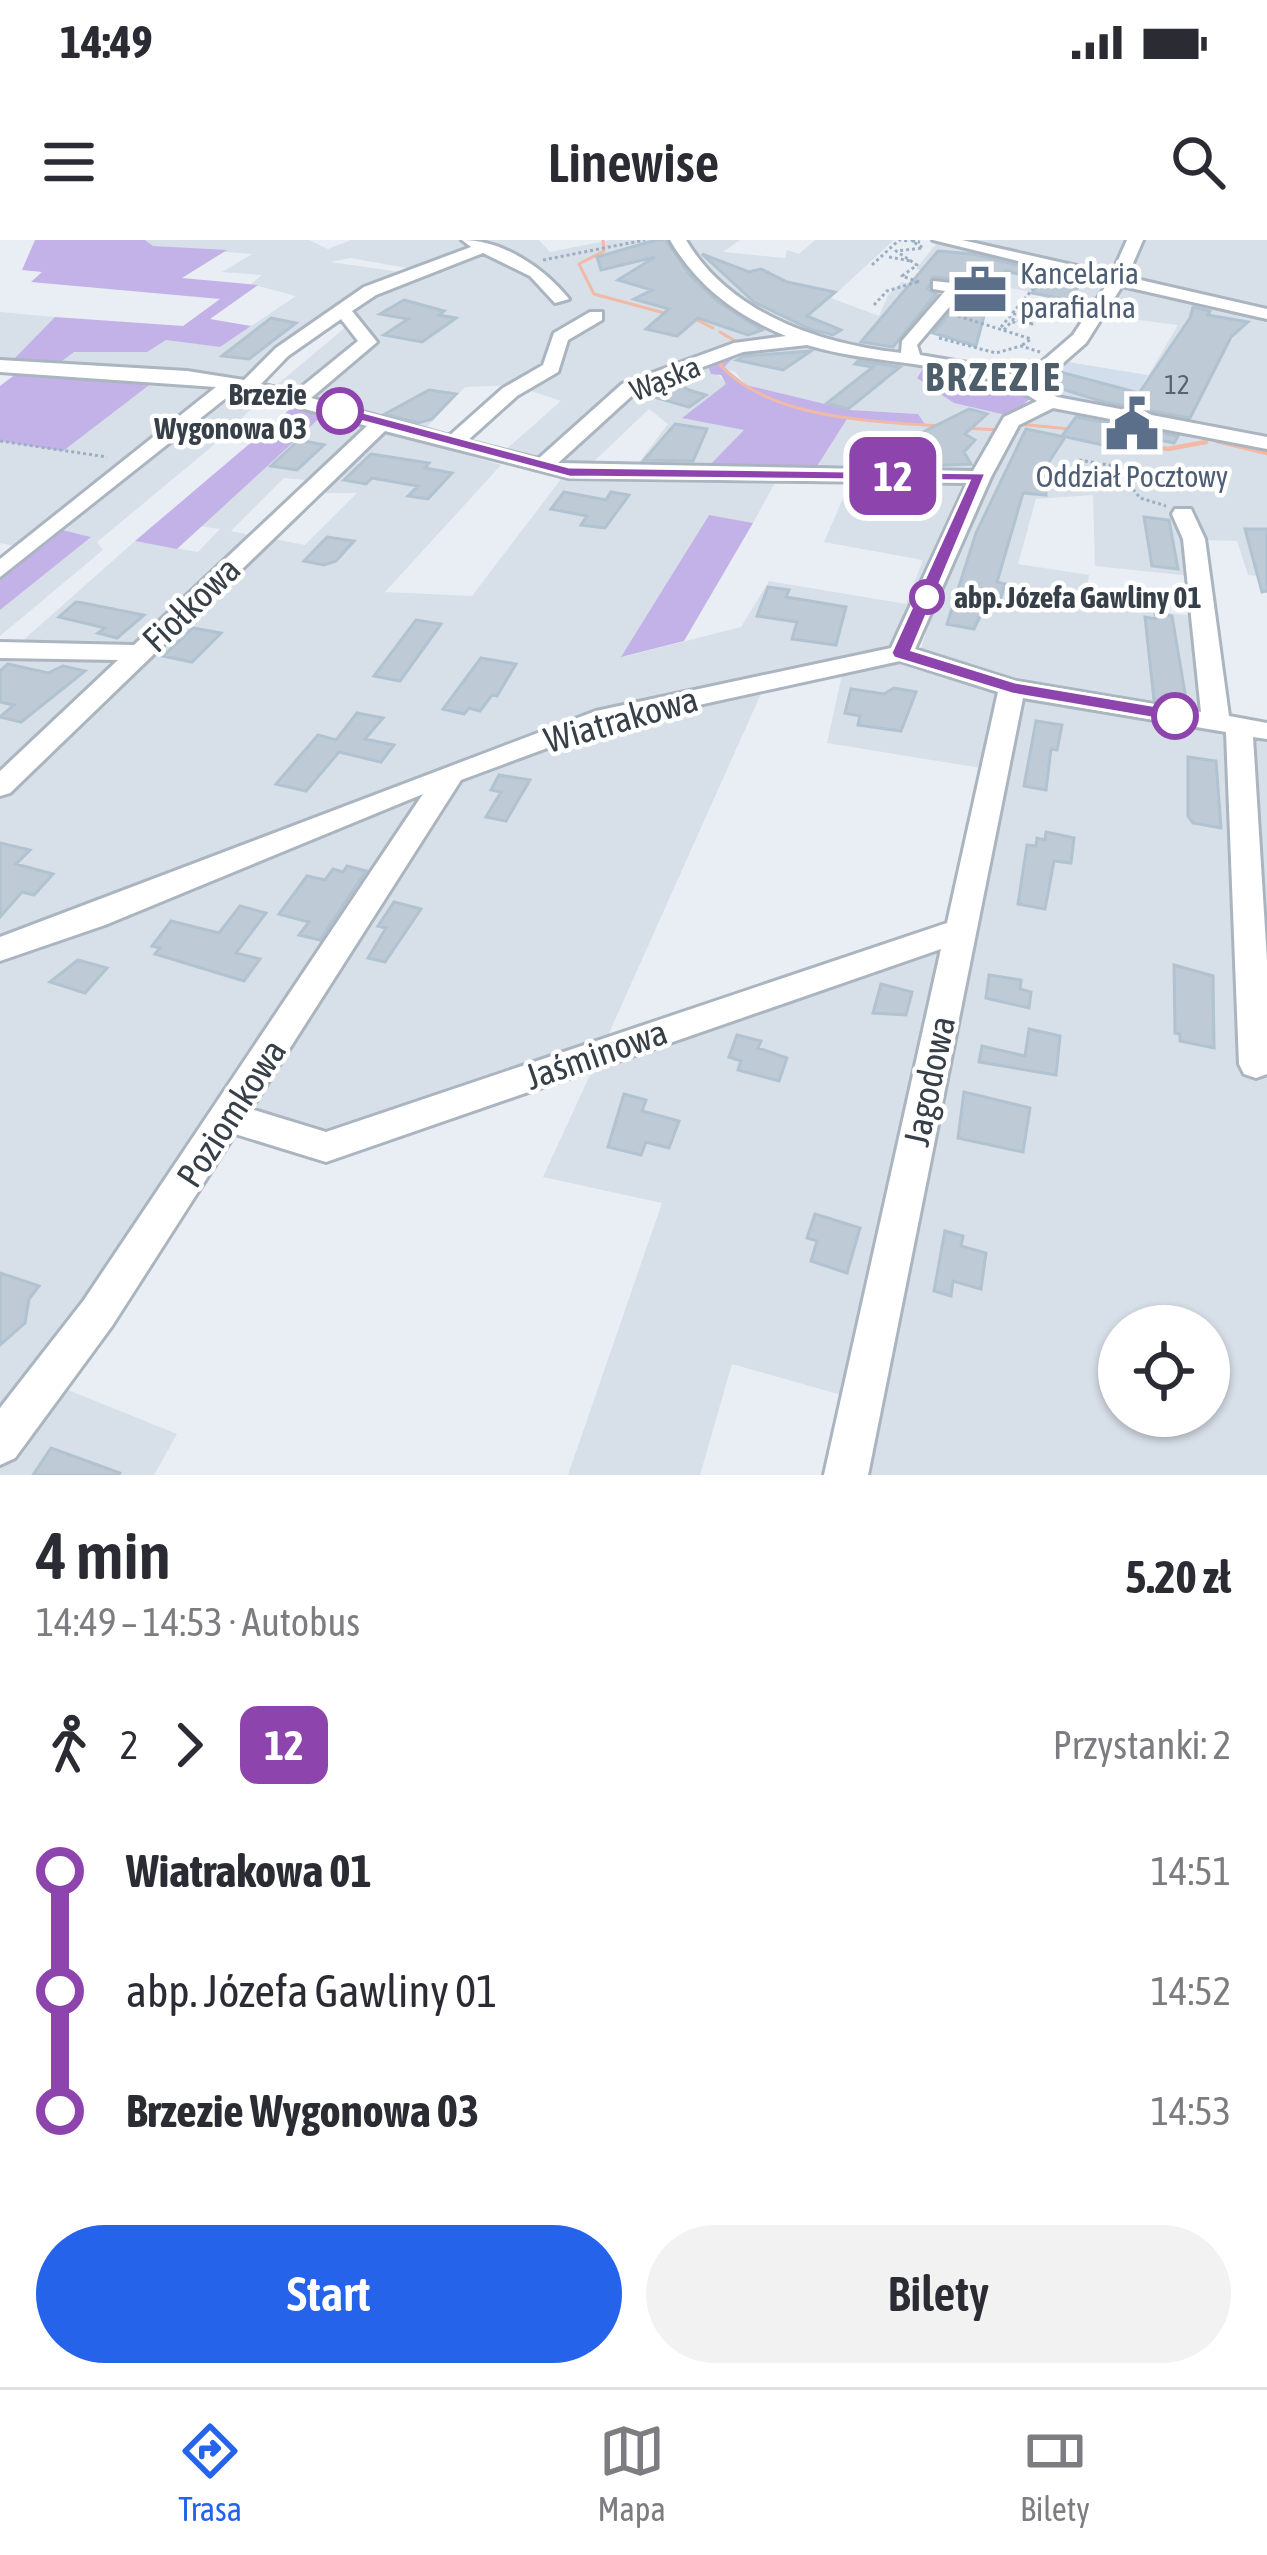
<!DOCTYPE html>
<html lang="pl">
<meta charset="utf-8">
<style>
body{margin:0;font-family:"Asap Condensed",sans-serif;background:#f2f2f3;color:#2b2b33;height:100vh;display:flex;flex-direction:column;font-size:45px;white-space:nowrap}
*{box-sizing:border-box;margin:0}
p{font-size:39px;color:#7c7c81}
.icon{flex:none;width:66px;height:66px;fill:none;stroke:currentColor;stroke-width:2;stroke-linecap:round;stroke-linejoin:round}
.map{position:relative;height:1235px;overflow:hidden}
.drawer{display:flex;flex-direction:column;background:#fff;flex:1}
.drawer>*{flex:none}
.badge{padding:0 24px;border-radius:18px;font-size:42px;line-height:78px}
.fabs{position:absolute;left:1098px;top:1065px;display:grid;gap:24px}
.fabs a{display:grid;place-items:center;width:132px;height:132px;border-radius:50%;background:#fff;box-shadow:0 3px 9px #0004;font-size:60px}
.map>.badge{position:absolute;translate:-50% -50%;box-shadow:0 0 0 6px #fff}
.legs{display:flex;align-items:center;gap:18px;height:132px;padding:0 36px;font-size:39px}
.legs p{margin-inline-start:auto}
.head{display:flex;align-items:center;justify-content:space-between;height:204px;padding:0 36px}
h1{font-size:66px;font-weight:600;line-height:90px}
.button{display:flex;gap:24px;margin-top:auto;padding:24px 36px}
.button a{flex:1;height:138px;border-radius:72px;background:#2563eb;color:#fff;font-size:48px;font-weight:600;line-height:138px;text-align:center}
.button a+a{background:#f2f2f3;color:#2b2b33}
ul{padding:0 36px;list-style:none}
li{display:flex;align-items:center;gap:42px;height:120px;font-size:45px}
li i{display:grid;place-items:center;width:18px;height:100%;margin:0 15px;background:currentColor}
li i::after{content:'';width:30px;height:30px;margin:-15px;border:9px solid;border-radius:50%;background:#fff}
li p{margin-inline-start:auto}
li:first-child i{background:linear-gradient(#0000 50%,currentColor 0)}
li:last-child i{background:linear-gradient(currentColor 50%,#0000 0)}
.status{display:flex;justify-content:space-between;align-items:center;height:84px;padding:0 60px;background:#fff;direction:ltr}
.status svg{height:33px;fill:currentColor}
header{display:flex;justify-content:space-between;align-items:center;height:156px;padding:0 36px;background:#fff;font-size:54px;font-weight:600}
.tabs{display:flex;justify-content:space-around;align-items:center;height:168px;border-top:3px solid #e1e1e2;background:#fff;font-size:33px;color:#7c7c81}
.tabs a{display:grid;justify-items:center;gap:6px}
.tabs .active{color:#2563eb}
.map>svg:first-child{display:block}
.residential{fill:#d7dfe8;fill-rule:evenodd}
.education{fill:#d3deed}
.green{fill:#c3b2e8}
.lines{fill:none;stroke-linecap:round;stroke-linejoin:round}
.stream-far1{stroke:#f0baa6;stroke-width:3}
.stream{stroke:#f0baa6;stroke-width:4.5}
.building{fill:#becbd6;stroke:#b1c2d1;stroke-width:3}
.minor-casing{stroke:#abb5c0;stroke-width:6}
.path{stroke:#9cafc2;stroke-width:3;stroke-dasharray:3 3;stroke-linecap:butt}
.minor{fill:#fff;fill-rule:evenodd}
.line-1{fill:#8e44ad;stroke:#fff;stroke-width:3}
.stop-1-dot{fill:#fff;stroke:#8e44ad;stroke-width:6}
.labels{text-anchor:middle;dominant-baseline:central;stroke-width:9;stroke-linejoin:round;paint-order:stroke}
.far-number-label{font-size:27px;fill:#59636c}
.far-service-label{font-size:30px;fill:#4e5e75;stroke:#fff;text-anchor:start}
.far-street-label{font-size:30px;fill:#374048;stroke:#fff}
.far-stop-label{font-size:30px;font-weight:bold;fill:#374048;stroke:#fff;text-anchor:end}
.street-label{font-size:36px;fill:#374048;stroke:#fff}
.far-district-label{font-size:39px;font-weight:bold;letter-spacing:3px;fill:#4e5e6b;stroke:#fff}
</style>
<div class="status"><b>14:49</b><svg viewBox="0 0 49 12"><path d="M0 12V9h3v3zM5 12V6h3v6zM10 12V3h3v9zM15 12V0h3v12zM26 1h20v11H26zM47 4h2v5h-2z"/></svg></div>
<header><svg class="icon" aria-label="menu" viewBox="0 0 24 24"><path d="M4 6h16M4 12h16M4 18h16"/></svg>Linewise<svg class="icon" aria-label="search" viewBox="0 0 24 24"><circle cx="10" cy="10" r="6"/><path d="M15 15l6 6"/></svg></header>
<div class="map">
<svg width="1267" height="1235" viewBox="0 0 1267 1235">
<rect width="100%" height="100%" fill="#e9eef4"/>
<path class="residential" d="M145 0H309L328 9 351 0H465L473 8 418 30 350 18 331 22 407 33 243 142 0 123V72L55 77 15 119 106 109 146 112 166 99 220 107 296 56 251 44 262 35 222 32 252 14 152 6Z
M476 0H539L550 12 610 0H672L679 15 725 64 801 98 924 126 917 137 954 163 1011 176 992 197 975 231H814L847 179 924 186 918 174 850 170 746 145 735 132 707 124 727 144 684 177 745 190 706 229H634L668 184 649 169 587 228 501 214 561 161 513 145 465 147 423 191 306 158 372 103 349 70 371 53 487 11 531 27Z
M682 0H740L723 12 785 18 787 10 799 14 815 0H894L831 58 879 76 888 55 902 42 951 50 907 116 812 97 730 58Z
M951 0H1129L1114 38Z
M1136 0H1267V72L1123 40Z
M937 3 1113 42 1100 66 916 29Z
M1121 45 1267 77V199L1126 173 1178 85 1106 76Z
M348 85 365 102 295 155 272 149Z
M157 139 223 147 22 307 0 303V198Z
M233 147 263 157 221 199 97 302 103 310 0 396V370L90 297 58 289Z
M1052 166 1267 206V337L1248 335 1237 301 1202 300 1190 336 1095 326 1093 255 1036 259 1018 324 1089 335 1085 361 1199 377 1229 479 1022 445 920 412 943 338 1019 181Z
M325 173 371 188 315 241 284 238 231 291 255 296 142 406 20 403 135 301 198 312 220 289 199 286Z
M387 192 501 225 385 352 472 356 561 239 776 241 753 283 708 276 623 417 741 387 769 341 906 364 923 320 824 302 850 242H970L899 402 877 411 607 472 0 700V553L268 298 305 305 357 253H314L374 194Z
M0 415 127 417 0 538Z
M901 419 1267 495V1235H866L849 1157 732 1124 700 1235H568L662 963 543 937 595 824 319 919 229 887 58 1146 177 1194 154 1235H0V715L609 482 764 447 597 820 955 695 987 529 827 503 843 430ZM1119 1086H1209V1176H1119Z"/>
<path class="education" d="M1068 122 1148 135 1126 173 1056 158 1033 145Z"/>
<path class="green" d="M35 0H145L153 6 227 10 182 38 258 45 210 79 251 86 220 107 166 100 147 112H74L59 123 13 120 55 77 183 86 220 59 31 42 42 32 22 30Z
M741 110 724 127 746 145 850 170 918 174 926 186 847 179 814 231 706 229 744 190 682 178 726 144 721 135 711 134 707 123Z
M924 126 1017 148 1031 158 1010 176 954 163 917 138Z
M17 133 157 139 63 211 0 201V146Z
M295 165 325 173 177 309 135 301Z
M709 275 753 283 684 401 621 417Z
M58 289 91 297 0 370V334Z"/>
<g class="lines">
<path class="stream-far1" d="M603 0 604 11 579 24 594 54 668 74
M693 78 713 88
M720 92 742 105
M733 114 720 125C770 179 871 181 940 186
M1018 184 1070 189
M965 188 999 190"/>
<path class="stream" d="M1217 201 1267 213
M1130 204 1168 209 1206 202"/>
</g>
<path class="building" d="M656 0H666L689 34 717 61 762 90 748 95 698 78 677 96 646 89 669 69 634 59 652 50 618 40 655 17 601 30 597 17Z
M938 11 973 14 1082 41 1069 60 1032 53 1042 40 1006 31 972 74 984 76 976 106 933 93 967 52 962 40 933 37 928 49 936 54 893 107 861 102Z
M702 14 749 32 761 29 787 42 835 52 807 76 841 90 833 95 810 89 754 62Z
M404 60 444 71 439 75 456 78 422 102 384 95 408 79 380 74Z
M1193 67 1210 71 1208 75 1248 82 1231 97 1190 178 1100 161 1046 144 1060 132 1139 153 1190 78Z
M271 78 296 83 249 119 222 116Z
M811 111 783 130 737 120 744 116Z
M858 121 900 127 848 169 827 163 873 127 855 124Z
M675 142 689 150 706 155 689 167 644 154Z
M429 150 456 154 432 179 418 183 385 174Z
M969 169 987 174 965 194 975 200 964 212 971 224 923 226 909 199Z
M1076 177 1178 196 1174 203 1155 199 1149 207 1137 204 1130 211 1062 196Z
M675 184 707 189 693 221 644 220Z
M1026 189 1065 197 1045 228 1046 255 1023 253 997 342 1005 344 999 364 987 362 974 389 947 384 976 293Z
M299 200 324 205 297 230 271 226Z
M371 214 429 223 425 228 452 233 428 259 408 256 418 246 372 238 366 244 344 240Z
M564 252 606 260 611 252 629 255 605 288 581 285 587 276 551 269Z
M1144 277 1169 280 1178 329 1152 326Z
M1245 289H1267V351L1262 352Z
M327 297 354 301 336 321 324 325 304 321Z
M768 347 789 350 786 357 846 367 836 405 792 399 797 382 757 376Z
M76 362 83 363 144 375 117 398 98 393 105 388 59 377Z
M1155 374 1172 376 1187 465 1154 460 1145 377 1156 379Z
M416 380 441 384 400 441 374 436Z
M193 388 221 393 192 422 163 416Z
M481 418 516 424 497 456 492 455 480 471 469 468 464 474 443 469Z
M8 424 48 433 63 426 85 431 21 482 0 477 14 465 0 462V431Z
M894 448 916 452 901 491 858 485 860 476 845 473 851 449 884 454Z
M357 473 383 478 365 499 394 505 381 522 339 512 306 551 276 544 318 495 336 500Z
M1036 481 1062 485 1057 510 1051 509 1046 550 1024 546Z
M1188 517 1216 521 1221 588 1193 583 1188 576Z
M499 535 530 540 506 581 486 577 501 552 491 550Z
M1046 592 1074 598 1071 623 1054 621 1045 669 1018 664 1027 605 1036 606 1037 598 1045 600Z
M0 603 30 610 16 624 53 634 34 655 22 652 0 677Z
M347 626 366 631 320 700 299 695 309 682 279 674 307 636 325 640 333 629 343 632Z
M394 662 421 669 385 722 368 718 386 688 378 686Z
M240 666 266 673 236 713 260 719 244 741 155 714 160 708 152 706 171 681 219 693Z
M78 720 107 728 85 753 50 742Z
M1174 725 1213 736 1214 808 1180 801V794L1175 793Z
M989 735 1021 740 1020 749 1031 752 1029 768 986 758Z
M881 744 912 752 906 775 873 773Z
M1029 789 1060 796 1056 835 979 822 982 806 1025 816Z
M737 795 761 801 758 808 787 818 779 841 738 830 741 821 729 817Z
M964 852 1030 868 1023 912 958 898Z
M624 854 646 860 642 871 679 881 669 908 646 902 641 915 608 907Z
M815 974 860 988 847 1033 811 1021 817 1001 807 998Z
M945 991 963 996 961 1006 986 1013 981 1049 953 1041 951 1056 934 1051Z
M0 1033 39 1046 29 1059 25 1083 0 1105Z
M51 1208 120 1233 119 1235H33Z"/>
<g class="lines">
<defs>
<path id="minor" d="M462 0C503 0 544 28 569 59L555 63 530 36 483 13 376 55 352 71 377 102 311 158 449 196 503 148 543 125 554 93 590 72H602V80L568 100 558 132 517 156 467 201 538 219 622 144 734 103 786 96C737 76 697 46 670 0H686C730 74 820 104 901 113L902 101 945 51 933 49V41L962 44V52L917 105 920 115 985 126 1023 138 1073 95 1108 43 933 0H962L1112 34 1127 0H1143L1127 37 1267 69V79L1122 46 1086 103 1038 145 1057 157 1267 197V209L1053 168 1019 185 991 237 915 409 1016 441 1201 472 1183 299 1172 274 1175 269H1191L1205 299 1229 476 1267 483V499L1253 497 1267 721V834L1256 838 1244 834 1239 824 1226 492 1023 458 868 1235H824L941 709 326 922 235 894 112 1086 15 1218 0 1225V1168L84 1060 423 554 105 685 0 721V697L596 471 891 408 967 243 569 238 385 191 10 553 0 556V531L118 420 0 418V402L134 405 367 186 236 150 0 337V319L216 147 0 132V120L187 131 244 140 276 108 364 47 471 7ZM341 79 358 101 294 153 261 144 288 116ZM807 105C882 128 969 118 1037 161L1004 177 973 231 558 223 636 152 743 112ZM900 421 998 452 947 683 326 892 251 869 461 540 612 484Z"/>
</defs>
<use href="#minor" class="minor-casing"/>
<path class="path" d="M889 17 911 21
M543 20 645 0
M872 25 899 0 910 1
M919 42 902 36 917 25 896 11 923 8 912 1 920 2
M874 65 887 51 917 42
M958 76 1031 99 1021 106
M1001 87 1041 39
M1004 90 1011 82 1034 84 1013 80 1015 73
M939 98 996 113 1021 106 1040 112
M0 201 107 217
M1079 220 1115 226 1140 258 1166 266"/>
<use href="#minor" class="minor"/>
</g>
<path class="line-1" d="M340 166 569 227 986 233 912 410 1015 442 1175 469 1185 476 1175 482 1012 454 894 418 891 413 969 241 569 237 334 174 332 171Z"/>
<defs>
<symbol id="office-bare" viewBox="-9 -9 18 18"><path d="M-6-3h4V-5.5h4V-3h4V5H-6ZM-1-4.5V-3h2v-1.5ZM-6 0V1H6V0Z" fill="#5c6f8a" stroke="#fff" stroke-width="2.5" paint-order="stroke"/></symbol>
<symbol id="civic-bare" viewBox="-9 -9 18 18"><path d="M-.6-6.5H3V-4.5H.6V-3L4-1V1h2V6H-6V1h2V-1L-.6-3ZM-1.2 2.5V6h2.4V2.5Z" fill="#5c6f8a" stroke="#fff" stroke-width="2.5" paint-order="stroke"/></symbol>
</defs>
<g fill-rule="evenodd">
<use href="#office-bare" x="942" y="12" width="76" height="76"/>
<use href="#civic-bare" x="1094" y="146" width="76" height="76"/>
</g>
<g class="stop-1-dot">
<circle cx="340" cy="171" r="21"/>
<circle cx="927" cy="357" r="15"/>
<circle cx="1175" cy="476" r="21"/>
</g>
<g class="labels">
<g class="far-number-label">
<text x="1177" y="144">12</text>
</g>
<g class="far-service-label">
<text x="1020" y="33">Kancelaria<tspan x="1020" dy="34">parafialna</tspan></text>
<text x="1132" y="236" text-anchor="middle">Oddział Pocztowy</text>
</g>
<g class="far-street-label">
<text transform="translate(665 138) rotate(-22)">Wąska</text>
</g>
<g class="far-stop-label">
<text x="307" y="154">Brzezie<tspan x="307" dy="34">Wygonowa 03</tspan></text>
<text x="954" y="357" text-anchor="start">abp. Józefa Gawliny 01</text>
</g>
<g class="street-label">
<text transform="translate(191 364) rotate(-44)">Fiołkowa</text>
<text transform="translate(621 479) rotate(-16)">Wiatrakowa</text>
<text transform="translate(596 814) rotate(-19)">Jaśminowa</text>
<text transform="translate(929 841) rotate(-78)">Jagodowa</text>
<text transform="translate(231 873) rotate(-57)">Poziomkowa</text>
</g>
<g class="far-district-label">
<text x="994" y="137">BRZEZIE</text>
</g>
</g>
</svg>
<div class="fabs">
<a><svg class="icon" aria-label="locate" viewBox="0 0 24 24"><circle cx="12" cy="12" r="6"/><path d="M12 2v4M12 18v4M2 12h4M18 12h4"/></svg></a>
</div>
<b class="badge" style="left:893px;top:236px;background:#8e44ad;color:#fff">12</b>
</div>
<section class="drawer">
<div class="head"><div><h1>4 min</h1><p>14:49 – 14:53 · Autobus</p></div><b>5.20 zł</b></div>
<div class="legs"><svg class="icon" aria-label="walk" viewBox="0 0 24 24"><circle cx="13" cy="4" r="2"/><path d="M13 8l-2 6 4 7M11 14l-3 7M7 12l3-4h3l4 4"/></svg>2<svg class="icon" aria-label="forward" viewBox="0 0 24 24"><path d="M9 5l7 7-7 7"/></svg><b class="badge" style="background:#8e44ad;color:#fff">12</b><p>Przystanki: 2</p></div>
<ul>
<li><i style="color:#8e44ad"></i><b>Wiatrakowa 01</b><p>14:51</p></li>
<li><i style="color:#8e44ad"></i><span>abp. Józefa Gawliny 01</span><p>14:52</p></li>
<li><i style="color:#8e44ad"></i><b>Brzezie Wygonowa 03</b><p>14:53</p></li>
</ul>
<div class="button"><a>Start</a><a>Bilety</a></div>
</section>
<nav class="tabs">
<a class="active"><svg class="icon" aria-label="directions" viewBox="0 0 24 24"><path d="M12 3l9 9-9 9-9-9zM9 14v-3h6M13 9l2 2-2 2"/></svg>Trasa</a>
<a><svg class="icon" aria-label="map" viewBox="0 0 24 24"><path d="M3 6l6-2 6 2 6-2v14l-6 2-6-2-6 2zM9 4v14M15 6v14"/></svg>Mapa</a>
<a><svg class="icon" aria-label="tickets" viewBox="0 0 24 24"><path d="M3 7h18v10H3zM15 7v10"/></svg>Bilety</a>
</nav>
